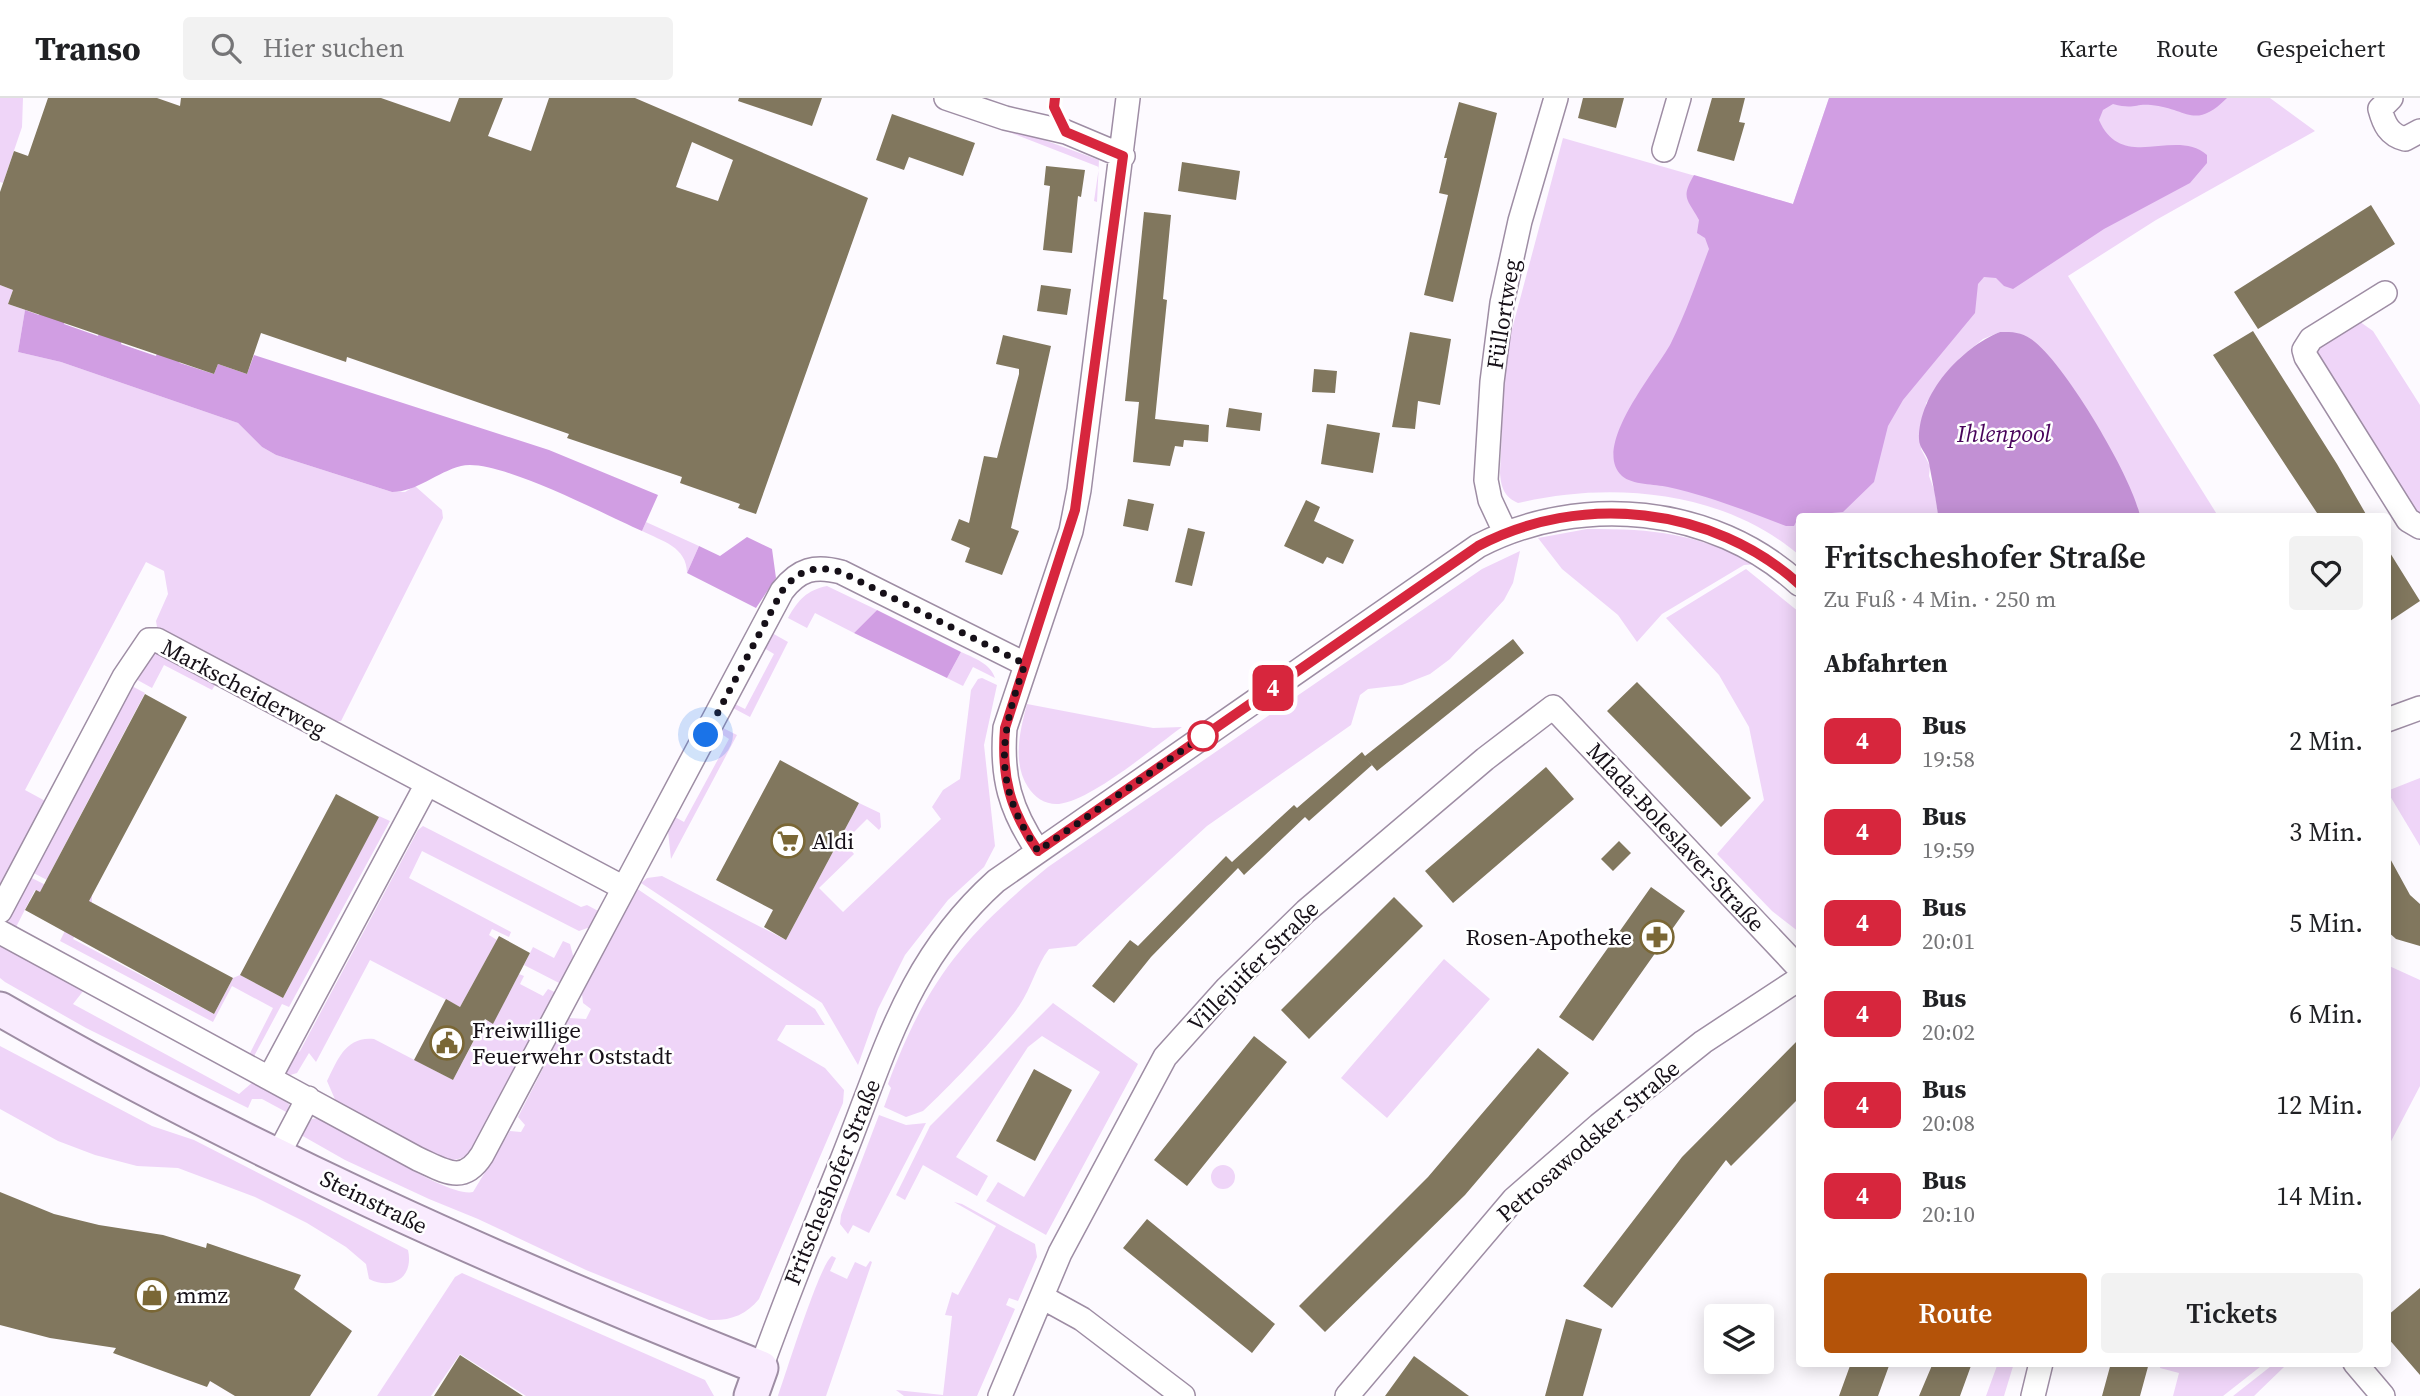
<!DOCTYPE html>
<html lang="de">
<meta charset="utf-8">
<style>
body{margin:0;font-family:"Source Serif 4",serif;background:#f2f2f2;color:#202124;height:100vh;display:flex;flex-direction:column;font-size:26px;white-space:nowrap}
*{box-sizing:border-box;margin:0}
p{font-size:23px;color:#757577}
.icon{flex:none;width:38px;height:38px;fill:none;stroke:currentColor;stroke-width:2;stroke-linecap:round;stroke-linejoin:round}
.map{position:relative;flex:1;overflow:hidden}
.side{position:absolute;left:1796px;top:415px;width:595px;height:854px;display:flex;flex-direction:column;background:#fff;border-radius:7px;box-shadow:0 4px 18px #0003}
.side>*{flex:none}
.badge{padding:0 14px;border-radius:10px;font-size:24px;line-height:46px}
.buttons{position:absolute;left:1704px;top:1206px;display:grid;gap:14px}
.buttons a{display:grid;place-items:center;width:70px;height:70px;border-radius:7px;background:#fff;box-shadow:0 4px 18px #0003;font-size:35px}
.you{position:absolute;width:35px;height:35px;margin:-18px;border:5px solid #fff;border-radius:50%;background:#1a73e8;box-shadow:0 0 0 10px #1a73e833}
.map>.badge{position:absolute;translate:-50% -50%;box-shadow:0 0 0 4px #fff}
h2{padding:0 28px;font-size:26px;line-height:63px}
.round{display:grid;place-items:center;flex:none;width:74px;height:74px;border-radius:7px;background:#f2f2f2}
.summary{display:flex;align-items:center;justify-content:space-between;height:119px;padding:0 28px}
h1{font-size:33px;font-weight:600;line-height:52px}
.button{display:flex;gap:14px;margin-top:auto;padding:14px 28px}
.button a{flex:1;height:80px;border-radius:7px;background:#b45309;color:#fff;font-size:28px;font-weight:600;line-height:80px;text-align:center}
.button a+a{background:#f2f2f2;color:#202124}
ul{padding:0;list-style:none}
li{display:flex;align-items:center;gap:21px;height:91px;padding:0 28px}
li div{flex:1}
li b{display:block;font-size:26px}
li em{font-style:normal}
li .badge{min-width:77px;font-weight:700;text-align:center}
header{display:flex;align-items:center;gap:42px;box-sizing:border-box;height:98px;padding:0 35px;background:#fff;border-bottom:2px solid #e0e0e0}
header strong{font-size:33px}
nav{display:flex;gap:38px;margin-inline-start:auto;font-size:24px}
.search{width:490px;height:63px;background:#f2f2f2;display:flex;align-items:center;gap:18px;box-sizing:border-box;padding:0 24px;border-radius:7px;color:#757577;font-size:26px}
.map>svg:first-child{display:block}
.green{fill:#efd5f8}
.forest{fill:#d19ee3}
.water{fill:#c290d4}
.building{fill:#81775e;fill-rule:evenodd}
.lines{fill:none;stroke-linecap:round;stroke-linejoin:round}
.street-casing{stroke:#9e8da4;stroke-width:26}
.secondary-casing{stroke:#9e8da4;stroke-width:37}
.street{stroke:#fff;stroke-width:23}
.secondary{stroke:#f9ebfe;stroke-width:33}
.line-casing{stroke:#fff;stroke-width:16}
.line{stroke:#d7263d;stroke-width:10}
.walk{stroke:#161018;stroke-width:7;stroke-dasharray:0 12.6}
.stop-dot{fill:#fff;stroke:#d7263d;stroke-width:3.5}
.labels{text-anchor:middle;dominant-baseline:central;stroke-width:5;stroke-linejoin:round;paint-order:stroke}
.street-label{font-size:23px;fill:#161018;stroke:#fff}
.poi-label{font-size:23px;fill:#161018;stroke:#fff;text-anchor:start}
.water-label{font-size:24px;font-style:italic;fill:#48035a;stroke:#fff}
</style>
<header>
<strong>Transo</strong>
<div class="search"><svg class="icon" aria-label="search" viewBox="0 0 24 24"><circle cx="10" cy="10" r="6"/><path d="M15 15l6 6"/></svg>Hier suchen</div>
<nav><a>Karte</a><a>Route</a><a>Gespeichert</a></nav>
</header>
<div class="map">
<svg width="2420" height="1298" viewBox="0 0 2420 1298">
<rect width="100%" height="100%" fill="#fdfaff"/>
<path class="green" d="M0 0H23L22 29 3 85 0 84Z
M1829 0H2270L2315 33 2156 122 2068 178 2218 418H2140L2102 336 2000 234 1983 241 1960 260 1926 305 1921 351 1930 368 1929 378 1935 394 1938 418H1799V457C1723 392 1611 383 1518 405 1504 399 1501 389 1500 375L1504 284 1511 235 1563 40 1793 106Z
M1001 31 1025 35 1099 62 1097 104 1094 103 1099 69Z
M0 187 13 192 8 206 25 212 18 254 61 264 238 325 262 349 276 357 392 394H405L415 388 442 412 443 420 341 623 326 624 158 535 156 523 168 496 164 473 146 464 25 692 49 705 0 800Z
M2356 221 2373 233 2420 307V418L2413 414 2315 259V251Z
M646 424 699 448 687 475C687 449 662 443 642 433Z
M1587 431C1657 431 1693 435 1757 466L1744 467 1662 516 1637 544 1618 517 1562 471 1538 440Z
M1520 453 1513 485 1504 502 1450 561 1430 576 1402 587 1368 591 1360 597 1351 627 1207 728 1076 848 1049 851C1036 868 1032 889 1019 908 998 938 951 987 923 1013L906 1019 884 1009 891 990 888 986C926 884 964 837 1048 769L1482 471Z
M1746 471 1799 514V834L1772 813 1717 756 1764 702 1749 629 1719 577 1666 520Z
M827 488 877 512 854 535 815 515 807 530 788 520C798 502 807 492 827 488Z
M772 535 788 544 750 619 733 610 735 606 745 611 774 556 764 550Z
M151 550 217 584 212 592 164 567 152 590 132 579Z
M961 554C974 560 990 565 995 580L973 569 963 588 947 580Z
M982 580 997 587 984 647 995 748 984 769 948 802 905 857 878 911 858 967 822 905 641 785 647 780 662 778 786 842 859 705 880 715 881 729 879 732 867 721 844 744 854 756 819 790 843 814 941 721 932 709 943 692 960 681 971 592 978 581Z
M128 586 145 595 50 775 92 798V805L73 841 214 916 233 880 240 877 283 900 379 718 390 723 289 909 282 906 253 960 249 957 273 910 232 888 213 924 60 843 81 800 28 772Z
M1027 606 1153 630 1182 629C1153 650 1092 702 1059 706 1046 707 1035 700 1028 689 1012 665 1020 632 1027 606Z
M723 630 737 637 671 761 668 733 675 719 684 724 729 641 720 635Z
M2420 680V748L2387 693Z
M423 728 581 809 587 807 602 815 596 827 579 833 422 753 409 780 511 834 509 839 492 831 489 837 497 842 460 909 370 862 316 964 309 955 297 975 287 978 284 973 288 961 300 953 418 732Z
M26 777 75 802 57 803 35 792 14 833 6 819Z
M636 790 815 911 825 927H786L777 942 825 970 844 992 843 1005 759 1201C746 1217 730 1223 709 1222L586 1172 478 1121 429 1101 345 1062 301 1037 312 1021 324 1019C351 1035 447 1100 473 1094L510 1033 521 1034 525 1027 518 1019 569 920 586 921 591 911 583 905 582 896Z
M563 843 570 846 575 865 563 887 524 867 533 849 554 860Z
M0 847 84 892 73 906 239 996 254 983 289 1006 288 1015 262 1001H252L248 1010 86 930 5 884 0 880Z
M1444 861 1490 901 1387 1020 1341 980Z
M2387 867 2420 882V988L2387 1051Z
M519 876 524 878 520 886 543 898 548 891 559 896 468 1058 451 1063 439 1060 337 1006 327 983C338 961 346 938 374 941L453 982 485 922 493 925Z
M1053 905 1138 966 1046 1137 986 1103 998 1084 1024 1099 1100 974 1042 938 1028 949 956 1059 988 1078 977 1098 923 1067 905 1102 896 1097 930 1028Z
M0 948 152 1028 194 1042 408 1152C414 1179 393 1193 369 1181L366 1166 346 1149 307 1125 255 1099 178 1070 137 1068 95 1057 58 1043 0 1011Z
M879 1017 906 1027 926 1025 869 1135 853 1127 848 1136 840 1126 841 1117Z
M1211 1079a12 12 0 1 1 24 0a12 12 0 1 1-24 0Z
M954 1104 962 1106 1035 1146 1037 1159 1018 1203 1009 1200 1006 1207 1015 1211 977 1298H904L896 1292 943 1297 952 1218 945 1217 952 1194 958 1197 996 1128Z
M832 1158 836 1160 830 1173 847 1181 855 1164 866 1169 870 1163 872 1164 826 1298H778C786 1276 820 1165 832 1158Z
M462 1175 705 1282 714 1298H526L460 1256 431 1298H377L455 1179Z
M1998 1265H2014L2004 1298H1986Z
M2161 1265H2265L2223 1298H2173L2179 1275 2160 1270Z
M2275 1265 2284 1269 2254 1298H2233Z"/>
<path class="forest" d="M1829 0H2227C2194 33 2187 10 2151 7 2135 5 2135 12 2113 6L2103 12 2099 22C2122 75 2175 29 2207 57V65L2190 85 2104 131 2013 191 2004 188 1996 180 1984 179 1978 186 1975 215 1903 302 1888 328 1874 384 1843 414 1799 418 1794 428H1786C1747 413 1709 398 1668 389 1655 386 1632 387 1622 378 1590 349 1657 272 1671 245 1686 215 1697 182 1709 151L1705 140 1697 135 1699 122C1688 101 1680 101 1694 77L1793 106Z
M45 203 68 212 64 226 98 238 103 224 125 232 121 246 156 258 160 245 180 265 214 276 218 266 247 276 254 257 549 352 658 397 642 433C605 417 497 359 461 368 437 374 417 394 392 394L276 357 262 349 238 325 61 264 18 254 25 212 39 217Z
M747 439 772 451 776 480 756 510 687 475 699 448 720 458Z
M877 512 961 554 947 580 854 535Z"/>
<path class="water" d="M2000 234C2013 234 2021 234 2031 241 2063 262 2133 380 2140 418H1938C1936 400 1932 382 1929 365 1927 356 1919 350 1919 341 1919 295 1961 250 2000 234Z"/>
<path class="building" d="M48 0H157L180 8 181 0H381L450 24 459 0H503L488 38 531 53 549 0H635L868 100 756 416 738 410 740 406 680 385 682 379 567 340 569 336 347 259 346 264 261 235 247 276 218 266 214 276 8 206 13 192 0 187V94L14 53 28 58ZM692 44 733 62 718 103 676 89Z
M739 0H822L812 28 738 3Z
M1583 0H1624L1616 30 1578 20Z
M1712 0H1745L1739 24 1745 25 1734 63 1697 53Z
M1459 4 1497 15 1453 204 1424 197 1448 97 1439 95 1447 60H1444Z
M892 16 975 45 963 78 909 59 904 72 876 62Z
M1182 64 1240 73 1236 102 1178 93Z
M1046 68 1085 72 1081 99 1078 98 1072 155 1043 152 1050 88 1044 87Z
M2371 107 2395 146 2258 231 2234 194Z
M1144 114 1171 117 1163 201 1167 202 1155 321 1209 327 1208 344 1184 342 1183 349 1175 348 1170 368 1133 364 1139 304 1125 303Z
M1041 187 1071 191 1067 217 1037 213Z
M2253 233 2337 366 2367 418H2319L2213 257Z
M1410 234 1451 241 1440 307 1418 303 1415 331 1392 329Z
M1003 237 1051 248 1011 430 1019 433 1002 477 965 464 970 450 951 442 959 421 969 425 984 358 997 360 1019 276V271L996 266Z
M1314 271 1337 273 1335 295 1312 294Z
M1229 310 1262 315 1260 333 1226 329Z
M1327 326 1380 335 1373 375 1321 366Z
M1128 401 1154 406 1148 433 1123 428Z
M1306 402 1320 409 1314 423 1354 442 1343 466 1327 459 1323 466 1284 448Z
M1188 430 1205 434 1192 488 1175 484Z
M2387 450 2420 503 2387 525Z
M1513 541 1524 555 1377 673 1365 659 1372 667 1309 723 1305 719 1244 777 1238 770 1151 859 1114 905 1092 888 1130 842 1138 848 1226 758 1232 764 1294 707 1297 710 1362 654 1365 658Z
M1637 584 1751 700 1721 729 1607 613Z
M145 596 187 619 89 803 233 880 214 916 25 812 36 792 40 794Z
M780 662 859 705 786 842 764 829 773 812 716 782Z
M1546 669 1574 701 1453 805 1425 773Z
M336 696 379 719 283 900 240 877Z
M1619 743 1631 755 1613 773 1601 761Z
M2387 755 2410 797 2420 806V848L2396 841 2387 833Z
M1651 789 1685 813 1593 943 1559 919Z
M1394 799 1423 828 1309 941 1281 912Z
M499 838 530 855 493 926 485 921 453 982 414 962 446 901 460 909Z
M1254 938 1287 964 1187 1088 1154 1062Z
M1799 941V1000L1731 1068 1726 1062 1612 1210 1583 1188 1682 1059Z
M1538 950 1569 975 1465 1097 1325 1234 1299 1208 1428 1079Z
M1034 971 1072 992 1035 1063 996 1043Z
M0 1094 54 1116 99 1127 163 1137 206 1150 207 1145 301 1177 294 1191 352 1233 310 1298H235L210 1283 207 1289 113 1255 116 1250 50 1240 0 1227Z
M1147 1121 1275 1226 1252 1255 1123 1150Z
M2420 1190V1277L2387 1239V1218Z
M1566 1221 1602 1231 1583 1298H1545Z
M460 1257 523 1298H434Z
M1414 1258 1469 1298H1385Z
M1851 1265H1890L1878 1298H1839Z
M1933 1265H1972L1960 1298H1919Z
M2111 1265H2149L2140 1298H2102Z"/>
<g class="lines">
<defs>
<path id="street" d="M946 0 1005 20 1066 34 1123 58
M2391 0 2380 11C2384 26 2389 37 2405 41L2420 33
M1664 52 1679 0
M2385 195 2311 241 2304 252 2306 259 2408 422 2420 429
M1505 434 1490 402 1486 382 1492 284 1502 205 1520 123 1556 0
M2387 622 2420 610
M1038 753C1010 712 1001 679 1005 630L1071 433 1079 392 1128 0
M624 790 782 493C799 471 815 467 841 474L1025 566
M0 813 124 579 149 542H157L624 790 482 1057C463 1087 445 1073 418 1061L0 834
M270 979 427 686
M278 1057 308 1000
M1042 1199 1082 1221 1183 1298
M2355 1265 2383 1298
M761 1270C786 1200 814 1131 842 1062 885 955 907 863 996 783L1478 448C1580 395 1713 407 1799 486
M1000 1298 1060 1155 1165 959 1227 890 1306 813 1485 661 1553 609 1799 870
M1347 1298 1514 1101 1599 1027 1703 944 1799 881
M2033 1298 2041 1265"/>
<path id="secondary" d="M0 911C243 1051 500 1166 761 1270L751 1298"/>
</defs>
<use href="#street" class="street-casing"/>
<use href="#secondary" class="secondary-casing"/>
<use href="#street" class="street"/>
<use href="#secondary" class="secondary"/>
</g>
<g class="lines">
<defs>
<path id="line" d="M1055 0 1054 9 1066 34 1123 58 1075 412 1005 630C1001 679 1010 712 1038 753L1478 448C1580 394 1713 408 1799 486"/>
</defs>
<use href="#line" class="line-casing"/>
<use href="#line" class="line"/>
<path class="walk" d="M706 637 782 493C799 471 815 467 841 474L1025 566C999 639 992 686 1038 753L1203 638"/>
</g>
<defs>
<symbol id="supermarket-ring" viewBox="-11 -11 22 22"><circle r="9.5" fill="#fff" stroke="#7a6735" stroke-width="1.5"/><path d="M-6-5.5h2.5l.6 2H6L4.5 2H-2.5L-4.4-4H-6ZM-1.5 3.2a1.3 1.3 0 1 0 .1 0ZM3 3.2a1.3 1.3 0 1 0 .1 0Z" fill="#7a6735"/></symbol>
<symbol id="pharmacy-ring" viewBox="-11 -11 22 22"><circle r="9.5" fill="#fff" stroke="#7a6735" stroke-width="1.5"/><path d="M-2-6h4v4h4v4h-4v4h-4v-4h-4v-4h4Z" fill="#7a6735"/></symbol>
<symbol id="civic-ring" viewBox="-11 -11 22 22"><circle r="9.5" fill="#fff" stroke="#7a6735" stroke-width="1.5"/><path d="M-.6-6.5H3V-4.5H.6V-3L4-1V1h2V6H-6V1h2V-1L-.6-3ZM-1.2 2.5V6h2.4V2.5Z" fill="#7a6735"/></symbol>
<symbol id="shop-ring" viewBox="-11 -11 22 22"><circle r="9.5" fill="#fff" stroke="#7a6735" stroke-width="1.5"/><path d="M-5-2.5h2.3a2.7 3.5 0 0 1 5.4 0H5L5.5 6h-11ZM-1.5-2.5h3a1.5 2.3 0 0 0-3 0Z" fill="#7a6735"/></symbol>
</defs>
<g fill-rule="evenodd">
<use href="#supermarket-ring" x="769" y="724" width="38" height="38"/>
<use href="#pharmacy-ring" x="1638" y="820" width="38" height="38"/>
<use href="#civic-ring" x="428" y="926" width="38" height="38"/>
<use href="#shop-ring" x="133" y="1178" width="38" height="38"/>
</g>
<circle class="stop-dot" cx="1203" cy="638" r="14"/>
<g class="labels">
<g class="street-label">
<text transform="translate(1503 216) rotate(-81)">Füllortweg</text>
<text transform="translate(244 590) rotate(28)">Markscheiderweg</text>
<text transform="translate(1676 739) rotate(47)">Mlada-Boleslaver-Straße</text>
<text transform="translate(1253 868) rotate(-45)">Villejuifer Straße</text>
<text transform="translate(1588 1043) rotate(-41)">Petrosawodsker Straße</text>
<text transform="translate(832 1084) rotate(-68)">Fritscheshofer Straße</text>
<text transform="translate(374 1104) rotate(26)">Steinstraße</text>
</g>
<g class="poi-label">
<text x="812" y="743">Aldi</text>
<text x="1632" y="839" text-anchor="end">Rosen-Apotheke</text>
<text x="472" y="932">Freiwillige<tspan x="472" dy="26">Feuerwehr Oststadt</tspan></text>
<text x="176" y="1197">mmz</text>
</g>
<g class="water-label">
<text x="2004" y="335">Ihlenpool</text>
</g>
</g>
</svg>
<div class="buttons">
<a><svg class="icon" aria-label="layers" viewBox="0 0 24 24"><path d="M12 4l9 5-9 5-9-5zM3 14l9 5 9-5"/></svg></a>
</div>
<div class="you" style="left:706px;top:637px"></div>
<b class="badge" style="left:1273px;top:590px;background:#d7263d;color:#fff">4</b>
<section class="side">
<div class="summary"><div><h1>Fritscheshofer Straße</h1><p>Zu Fuß · 4 Min. · 250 m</p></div><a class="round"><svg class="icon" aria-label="heart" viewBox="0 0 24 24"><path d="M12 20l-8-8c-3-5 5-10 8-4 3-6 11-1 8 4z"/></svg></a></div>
<h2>Abfahrten</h2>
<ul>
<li><span class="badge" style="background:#d7263d;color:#fff">4</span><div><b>Bus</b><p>19:58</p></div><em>2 Min.</em></li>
<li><span class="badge" style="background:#d7263d;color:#fff">4</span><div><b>Bus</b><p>19:59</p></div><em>3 Min.</em></li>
<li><span class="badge" style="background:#d7263d;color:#fff">4</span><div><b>Bus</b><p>20:01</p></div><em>5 Min.</em></li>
<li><span class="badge" style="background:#d7263d;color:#fff">4</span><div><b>Bus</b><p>20:02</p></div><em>6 Min.</em></li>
<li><span class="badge" style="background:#d7263d;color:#fff">4</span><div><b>Bus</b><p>20:08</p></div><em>12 Min.</em></li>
<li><span class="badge" style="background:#d7263d;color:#fff">4</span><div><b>Bus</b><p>20:10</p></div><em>14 Min.</em></li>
</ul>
<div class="button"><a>Route</a><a>Tickets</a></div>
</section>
</div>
